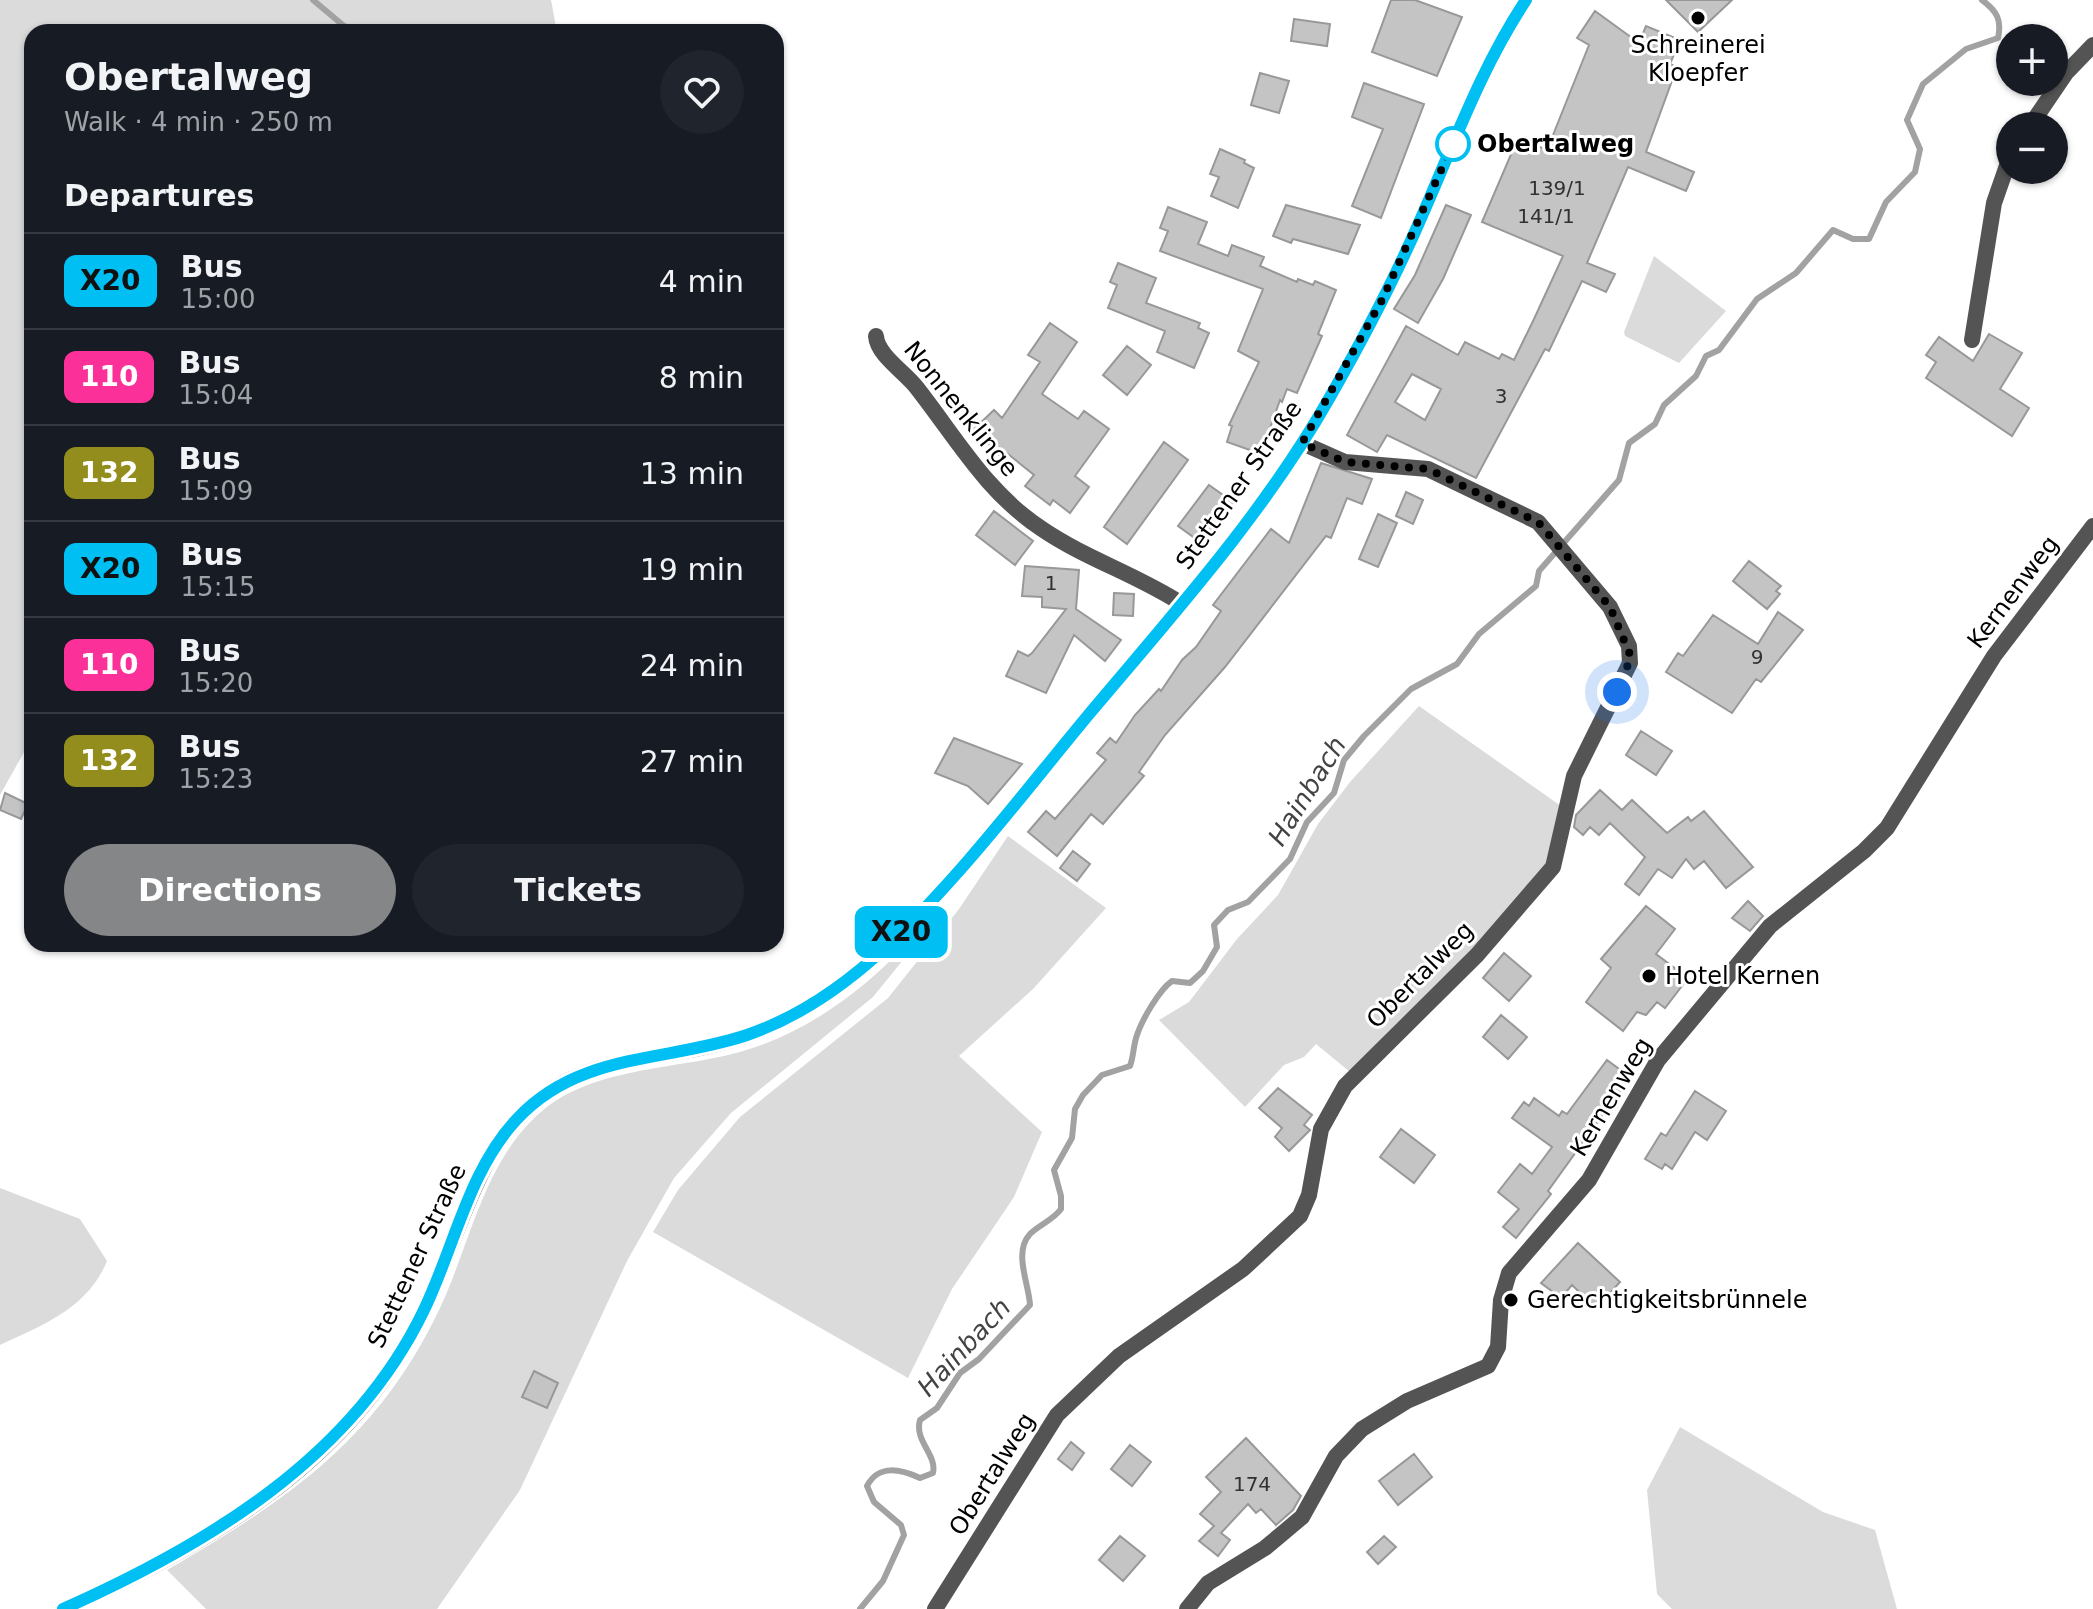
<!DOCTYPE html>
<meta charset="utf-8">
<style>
body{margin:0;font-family:"DejaVu Sans",sans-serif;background:#20242c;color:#f1f3f6;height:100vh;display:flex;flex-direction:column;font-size:30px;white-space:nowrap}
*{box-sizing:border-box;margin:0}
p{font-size:26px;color:#9ea1a6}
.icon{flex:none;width:44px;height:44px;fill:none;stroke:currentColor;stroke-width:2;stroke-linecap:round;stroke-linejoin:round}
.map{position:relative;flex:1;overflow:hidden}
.panel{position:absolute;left:24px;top:24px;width:760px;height:928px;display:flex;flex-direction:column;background:#171b24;border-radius:24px;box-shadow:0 2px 6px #0004}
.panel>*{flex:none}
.badge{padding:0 16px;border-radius:12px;font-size:28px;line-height:52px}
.buttons{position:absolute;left:1996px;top:24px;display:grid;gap:16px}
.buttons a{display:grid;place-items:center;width:72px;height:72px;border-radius:50%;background:#171b24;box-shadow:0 2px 6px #0004;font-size:40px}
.you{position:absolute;width:40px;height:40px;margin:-20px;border:6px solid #fff;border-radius:50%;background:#1a73e8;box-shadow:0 0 0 12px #1a73e833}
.map>.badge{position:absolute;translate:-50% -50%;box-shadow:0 0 0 4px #fff}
h2{padding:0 40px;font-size:30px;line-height:72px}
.round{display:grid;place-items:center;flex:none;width:84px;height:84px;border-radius:42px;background:#20242c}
.headline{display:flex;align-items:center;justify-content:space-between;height:136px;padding:0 40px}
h1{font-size:38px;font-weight:800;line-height:60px}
.primary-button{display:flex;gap:16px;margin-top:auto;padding:16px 40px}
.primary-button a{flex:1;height:92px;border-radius:48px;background:#858687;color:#fff;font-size:32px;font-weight:800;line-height:92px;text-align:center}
.primary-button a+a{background:#20242c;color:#f1f3f6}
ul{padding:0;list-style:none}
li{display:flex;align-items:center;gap:24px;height:96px;padding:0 40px;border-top:2px solid #363941}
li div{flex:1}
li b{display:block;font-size:30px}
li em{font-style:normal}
li .badge{min-width:88px;font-weight:700;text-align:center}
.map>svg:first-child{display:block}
.green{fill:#dbdbdb}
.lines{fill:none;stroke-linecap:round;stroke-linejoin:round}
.stream{stroke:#a2a2a2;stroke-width:6}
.building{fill:#c4c4c4;stroke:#989898;stroke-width:2;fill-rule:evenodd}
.minor{stroke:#545454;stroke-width:16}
.secondary{stroke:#212121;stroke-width:16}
.line-casing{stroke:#fff;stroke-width:18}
.line{stroke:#00bff3;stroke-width:12}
.walk{stroke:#000;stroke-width:8;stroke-dasharray:0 14.4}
.poi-dot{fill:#000;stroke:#fff;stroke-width:3}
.stop-dot{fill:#fff;stroke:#00bff3;stroke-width:4}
.labels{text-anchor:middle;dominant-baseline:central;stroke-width:6;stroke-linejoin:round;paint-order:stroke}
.number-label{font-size:20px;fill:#313131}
.poi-label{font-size:24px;fill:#000;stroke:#fff;text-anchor:start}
.stop-label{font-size:24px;font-weight:bold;fill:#000;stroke:#fff;text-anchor:start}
.street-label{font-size:24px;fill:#000;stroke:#fff}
.water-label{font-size:26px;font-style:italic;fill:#434343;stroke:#fff}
</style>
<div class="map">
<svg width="2093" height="1609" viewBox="0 0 2093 1609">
<rect width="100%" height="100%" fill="#fff"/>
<path class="green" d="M0 0H551L557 32H32V738L0 795Z
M1654 256 1726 311 1679 363 1625 336 1624 332Z
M1419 706 1561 806 1553 855 1493 929 1350 1072 1316 1044 1304 1057 1284 1065 1245 1107 1159 1020 1189 1002 1237 939 1278 895 1318 824 1350 782Z
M1008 836 1106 908 1033 989 959 1056 1042 1132 1014 1197 952 1289 908 1378 653 1232 678 1190 740 1117 888 998 959 909Z
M939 908 942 909 938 917 873 997 731 1113 674 1178 627 1261 520 1490 437 1609H206L167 1570C289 1499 378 1439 440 1308 471 1242 484 1160 542 1111 595 1067 672 1070 736 1053 819 1031 885 973 939 908Z
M0 1188 80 1219 107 1261C88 1308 43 1325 0 1345Z
M1680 1427 1823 1512 1875 1530 1897 1609H1672L1657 1594 1647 1490Z"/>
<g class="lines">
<path class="stream" d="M313 0 344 26 362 32
M860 1609 883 1581 904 1535 901 1525 874 1502 867 1486C879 1463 902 1470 920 1478L933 1473C937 1454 914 1441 920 1420L937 1408 960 1373 979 1359 1030 1305C1029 1284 1013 1252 1030 1234 1040 1224 1052 1221 1061 1209V1196L1054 1170 1072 1138 1075 1109 1083 1095 1102 1075 1130 1066C1134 1055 1133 1046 1137 1035 1142 1020 1159 990 1172 981L1190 983 1203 971 1217 947 1214 925 1228 910 1248 902 1290 859 1307 822 1334 793 1344 760 1364 736 1411 689 1457 664 1479 634 1536 586 1539 571 1619 480 1629 443 1655 424 1664 405 1696 376 1706 356 1719 350 1757 299 1796 273 1833 230 1853 239H1869L1886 202 1915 172 1920 149 1907 120 1923 84 1966 49 1998 38C2002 20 1997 11 1982 0"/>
</g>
<path class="building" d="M1391 0H1415L1462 17 1437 76 1372 52Z
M1666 0H1732L1698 32Z
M1595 11 1639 43 1646 26 1680 40 1670 64 1677 67 1646 152 1694 172 1686 191 1628 167 1587 263 1615 274 1606 292 1582 281 1549 351 1545 349 1476 478 1387 435 1377 452 1347 435 1406 326 1458 355 1465 342 1499 359 1502 354 1514 360 1534 319 1563 256 1482 222 1518 138 1547 150 1589 45 1577 38ZM1412 374 1441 389 1425 420 1395 402Z
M1294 19 1330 24 1327 46 1291 41Z
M1260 73 1289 81 1279 113 1251 105Z
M1364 83 1424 104 1381 218 1352 206 1383 129 1352 117Z
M1220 149 1245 160 1244 163 1254 168 1238 208 1211 196 1219 177 1210 174Z
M1286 205 1360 225 1348 254 1293 239 1291 243 1273 236Z
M1446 205 1471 215 1443 279 1418 323 1394 309 1415 275Z
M1168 207 1207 222 1198 244 1228 256 1232 245 1264 257 1260 266 1297 282 1298 279 1313 285 1315 281 1336 290 1318 334 1322 336 1297 393 1287 389 1282 402 1280 400 1261 454 1227 442 1232 426 1229 425 1259 362 1238 351 1263 289 1160 251 1168 231 1160 228Z
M1118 263 1156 278 1146 303 1200 323 1198 328 1209 333 1194 368 1157 352 1165 331 1108 308 1117 285 1110 282Z
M1050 323 1077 342 1042 394 1078 419 1084 411 1109 429 1075 476 1089 487 1070 513 1053 500 1050 505 1025 486 1034 475 1008 454 1003 459 974 429 994 410 1002 418 1040 362 1028 355Z
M1989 334 2022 353 2000 389 2029 408 2012 436 1926 378 1936 362 1926 355 1939 337 1973 361Z
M1127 346 1151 365 1127 395 1103 375Z
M1164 442 1188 460 1127 544 1104 527Z
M1321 463 1372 479 1362 504 1347 498 1331 538 1326 536 1225 667 1165 735 1139 772 1144 776 1103 824 1091 814 1057 856 1028 832 1046 811 1055 819 1106 760 1097 753 1110 738 1116 743 1135 715 1159 689 1161 691 1182 660 1196 647 1221 611 1213 605 1271 529 1289 543Z
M1209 485 1233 502 1203 544 1178 526Z
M1406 492 1423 500 1413 524 1396 516Z
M994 511 1033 541 1015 565 976 535Z
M1378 514 1397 523 1378 567 1359 559Z
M1749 561 1781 586 1776 591 1780 594 1767 609 1733 581Z
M1025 566 1079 570 1076 609 1121 640 1105 661 1074 635 1046 693 1006 676 1018 651 1028 656 1032 653 1066 609 1042 607V597L1022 596Z
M1114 593 1134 594 1133 616 1113 615Z
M1778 612 1803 630 1761 682 1756 679 1732 713 1666 672 1678 653 1683 656 1713 615 1758 644Z
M1641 731 1672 751 1656 775 1626 755Z
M954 738 1022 764 988 804 968 786 935 773Z
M1600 790 1622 810 1632 800 1667 833 1688 817 1691 821 1704 811 1753 867 1726 888 1704 861 1694 869 1686 859 1672 878 1658 869 1639 895 1625 884 1645 857 1610 823 1599 835 1590 827 1583 835 1574 827 1576 815Z
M5 793 28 804 21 819 0 810Z
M1073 851 1090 864 1077 881 1060 868Z
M1748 901 1763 916 1750 931 1732 918Z
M1646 906 1675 929 1656 954 1676 969 1673 973 1685 982 1665 1008 1657 1002 1646 1015 1637 1012 1623 1031 1586 1002 1611 968 1601 959Z
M1504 953 1531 976 1509 1001 1483 978Z
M1501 1015 1527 1037 1508 1059 1483 1037Z
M1607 1060 1630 1077 1548 1191 1551 1194 1516 1238 1503 1227 1519 1209 1498 1192 1520 1164 1532 1174 1552 1147 1512 1118 1524 1102 1529 1106 1534 1098 1559 1116 1562 1111 1567 1114Z
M1278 1088 1312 1115 1304 1125 1310 1130 1289 1151 1275 1137 1282 1128 1259 1108Z
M1695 1091 1726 1111 1707 1140 1695 1132 1672 1169 1665 1164 1662 1169 1645 1159 1661 1133 1666 1136Z
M1401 1129 1435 1155 1414 1183 1380 1157Z
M1578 1243 1620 1282 1596 1308 1572 1285 1561 1298 1541 1283Z
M534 1371 558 1383 547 1408 522 1397Z
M1246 1438 1301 1496 1293 1510 1276 1525 1261 1509 1256 1513 1248 1504 1221 1533 1230 1540 1218 1556 1199 1541 1214 1526 1200 1514 1221 1492 1206 1477Z
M1071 1442 1084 1453 1072 1470 1058 1459Z
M1130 1445 1151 1462 1132 1486 1111 1469Z
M1414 1454 1432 1477 1398 1505 1379 1481Z
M1120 1536 1145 1556 1123 1581 1099 1560Z
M1384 1536 1396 1547 1378 1564 1367 1552Z"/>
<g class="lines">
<path class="minor" d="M2030 126 2066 73 2093 45
M876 336C877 355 906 373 917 388 957 439 986 492 1042 529 1086 559 1138 575 1182 604
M1972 340 1994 203 2010 157
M935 1609 1057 1415 1119 1356 1243 1269 1300 1216 1309 1195 1321 1129 1345 1086 1477 955 1553 867 1574 776 1630 663 1629 646 1610 607 1538 522 1428 469 1345 462 1302 443
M1187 1609 1208 1583 1265 1548 1302 1517 1336 1456 1362 1429 1407 1401 1488 1366 1498 1347 1501 1300 1509 1273 1589 1180 1658 1060 1770 926 1864 851 1887 828 1994 656 2093 526"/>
<path class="secondary" d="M63 1609C199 1550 344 1465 414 1329 445 1272 461 1207 493 1151 563 1044 645 1070 748 1035 803 1015 848 983 889 944 963 873 1025 790 1091 712 1177 609 1268 509 1333 391 1363 337 1393 282 1418 225 1451 150 1480 70 1526 0"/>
</g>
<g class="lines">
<defs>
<path id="line" d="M63 1609C207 1545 352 1458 423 1312 454 1249 468 1171 517 1119 579 1052 667 1062 747 1035 802 1016 847 984 889 944 963 874 1025 791 1090 713 1175 612 1265 512 1330 397 1362 341 1392 284 1418 225 1452 149 1480 69 1526 0"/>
</defs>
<use href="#line" class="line-casing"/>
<use href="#line" class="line"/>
<path class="walk" d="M1453 144 1382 300 1302 443 1345 462 1428 469 1538 522 1610 607 1631 657 1617 692"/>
</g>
<g class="poi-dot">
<circle cx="1698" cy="18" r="8"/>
<circle cx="1649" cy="976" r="8"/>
<circle cx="1511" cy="1300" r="8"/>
</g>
<circle class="stop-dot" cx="1453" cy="144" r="16"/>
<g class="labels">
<g class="number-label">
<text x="1557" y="188">139/1</text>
<text x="1546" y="216">141/1</text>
<text x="1501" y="396">3</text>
<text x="1051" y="583">1</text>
<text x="1757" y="657">9</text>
<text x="1252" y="1484">174</text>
</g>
<g class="poi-label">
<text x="1698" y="45" text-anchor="middle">Schreinerei<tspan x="1698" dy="28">Kloepfer</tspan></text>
<text x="1665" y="976">Hotel Kernen</text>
<text x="1527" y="1300">Gerechtigkeitsbrünnele</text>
</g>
<g class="stop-label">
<text x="1477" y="144">Obertalweg</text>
</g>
<g class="street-label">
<text transform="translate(961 409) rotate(51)">Nonnenklinge</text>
<text transform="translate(1239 485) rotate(-55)">Stettener Straße</text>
<text transform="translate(2013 592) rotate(-53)">Kernenweg</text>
<text transform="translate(1420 975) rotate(-45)">Obertalweg</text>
<text transform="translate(1611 1097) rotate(-59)">Kernenweg</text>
<text transform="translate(417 1256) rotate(-65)">Stettener Straße</text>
<text transform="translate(992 1474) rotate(-58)">Obertalweg</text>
</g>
<g class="water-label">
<text transform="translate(1307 791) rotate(-58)">Hainbach</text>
<text transform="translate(964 1347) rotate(-47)">Hainbach</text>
</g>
</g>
</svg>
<div class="buttons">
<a>+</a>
<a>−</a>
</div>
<div class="you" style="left:1617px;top:692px"></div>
<b class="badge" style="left:901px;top:932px;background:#00bff3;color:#111">X20</b>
<section class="panel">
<div class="headline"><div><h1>Obertalweg</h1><p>Walk · 4 min · 250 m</p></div><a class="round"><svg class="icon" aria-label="heart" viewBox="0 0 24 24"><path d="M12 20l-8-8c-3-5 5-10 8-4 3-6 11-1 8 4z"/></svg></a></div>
<h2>Departures</h2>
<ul>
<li><span class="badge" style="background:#00bff3;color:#111">X20</span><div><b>Bus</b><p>15:00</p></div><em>4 min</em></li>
<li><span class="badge" style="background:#fb3199;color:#fff">110</span><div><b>Bus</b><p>15:04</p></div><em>8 min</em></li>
<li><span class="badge" style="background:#928d1d;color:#fff">132</span><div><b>Bus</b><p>15:09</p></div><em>13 min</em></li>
<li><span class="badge" style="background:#00bff3;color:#111">X20</span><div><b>Bus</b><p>15:15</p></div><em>19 min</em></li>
<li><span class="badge" style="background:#fb3199;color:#fff">110</span><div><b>Bus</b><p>15:20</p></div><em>24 min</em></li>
<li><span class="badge" style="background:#928d1d;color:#fff">132</span><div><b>Bus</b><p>15:23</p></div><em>27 min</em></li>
</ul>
<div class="primary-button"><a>Directions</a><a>Tickets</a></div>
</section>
</div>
